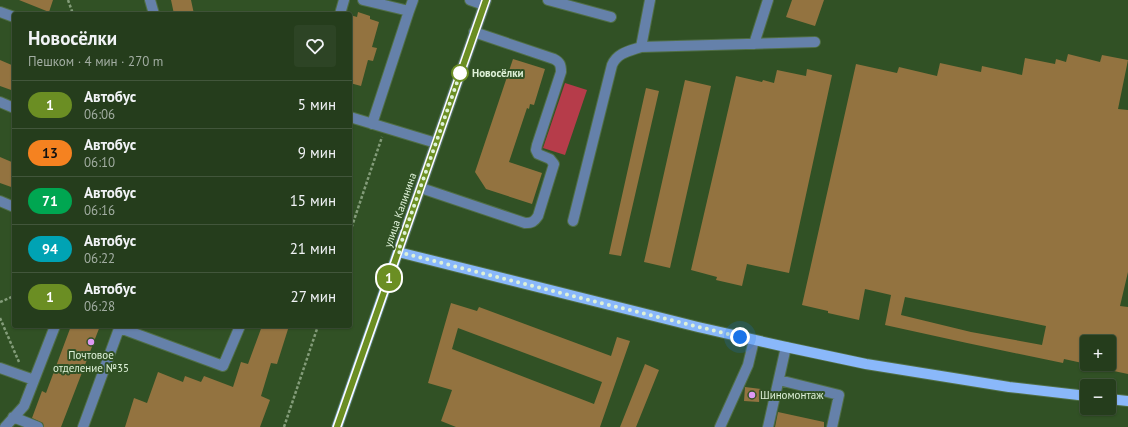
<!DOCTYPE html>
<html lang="ru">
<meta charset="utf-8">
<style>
body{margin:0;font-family:"PT Sans",sans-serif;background:#2d4425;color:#f1f3f6;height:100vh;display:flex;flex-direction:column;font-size:15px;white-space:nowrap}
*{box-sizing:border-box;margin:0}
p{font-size:13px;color:#a3aea3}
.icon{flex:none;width:22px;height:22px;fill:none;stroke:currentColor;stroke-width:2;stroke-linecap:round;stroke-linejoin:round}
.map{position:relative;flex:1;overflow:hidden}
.sheet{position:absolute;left:12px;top:12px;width:340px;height:316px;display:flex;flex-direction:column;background:#253d1c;border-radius:4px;box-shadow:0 1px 3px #0004,0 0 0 1px #42563b}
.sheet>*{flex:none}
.badge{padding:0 8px;border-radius:13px;font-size:14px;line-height:26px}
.fabs{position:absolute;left:1080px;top:335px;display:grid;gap:8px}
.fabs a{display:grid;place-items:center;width:36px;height:36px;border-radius:4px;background:#253d1c;box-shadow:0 1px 3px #0004,0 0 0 1px #42563b;font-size:20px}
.you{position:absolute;width:20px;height:20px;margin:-10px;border:3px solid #fff;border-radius:50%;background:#1a73e8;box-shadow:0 0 0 6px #1a73e833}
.map>.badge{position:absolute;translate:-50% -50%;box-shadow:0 0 0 2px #fff}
.round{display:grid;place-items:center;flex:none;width:42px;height:42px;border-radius:4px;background:#2d4425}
.head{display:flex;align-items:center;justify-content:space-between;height:68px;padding:0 16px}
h1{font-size:19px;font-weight:700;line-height:30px}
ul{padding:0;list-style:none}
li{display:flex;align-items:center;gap:12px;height:48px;padding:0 16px;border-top:1px solid #42563b}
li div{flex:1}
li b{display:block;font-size:15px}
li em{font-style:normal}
li .badge{min-width:44px;font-weight:700;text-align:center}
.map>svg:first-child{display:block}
.green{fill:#b63c4a}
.building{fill:#937340;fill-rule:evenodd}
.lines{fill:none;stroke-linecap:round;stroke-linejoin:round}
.minor-casing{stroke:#506e45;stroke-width:12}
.major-casing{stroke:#506e45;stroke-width:12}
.path{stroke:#839c79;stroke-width:2.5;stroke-dasharray:3 2;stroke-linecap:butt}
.minor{stroke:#6581aa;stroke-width:10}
.major{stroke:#8ab8fa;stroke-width:10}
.line-casing{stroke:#fff;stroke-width:9}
.line{stroke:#6b8e23;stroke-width:6}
.walk{stroke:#def1d8;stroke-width:4;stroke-dasharray:0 7.2}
.stop-dot{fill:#fff;stroke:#6b8e23;stroke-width:2}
.poi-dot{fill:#dd99f3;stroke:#315125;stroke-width:1.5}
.labels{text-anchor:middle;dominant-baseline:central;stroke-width:4;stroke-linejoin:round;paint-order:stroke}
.stop-label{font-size:11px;font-weight:bold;fill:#def1d8;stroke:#315125;text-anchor:start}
.street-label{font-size:11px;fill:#def1d8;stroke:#315125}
.poi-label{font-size:11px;fill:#def1d8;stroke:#315125}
</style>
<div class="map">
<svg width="1128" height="427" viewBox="0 0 1128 427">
<rect width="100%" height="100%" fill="#315125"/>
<path class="green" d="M565 83 587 90 565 155 543 148Z"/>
<path class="building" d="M19 0H53L49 12Z
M171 0H191L194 14H174Z
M792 0H824L815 26 786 17Z
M358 12 370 16V19L379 22 372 47 377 48 373 61 368 60 361 86 350 83V15L357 17Z
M1068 54 1100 62 1102 55 1128 60 1118 109 1128 110V272L1120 306 1128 307V374L1109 370V342H1087V364L1064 359 1063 363 967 343 885 325 891 295 865 289 859 320 828 313V311L802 305 856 64 897 73 899 67 937 76 940 63 981 72 982 66 1022 75 1025 58 1055 64 1056 59 1066 62ZM905 297 1046 326 1042 345 971 332 901 315Z
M513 59 545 69 534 105 530 104 529 109 527 108 509 162 542 173 532 204 486 189 475 172Z
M0 60 14 66V91L0 86Z
M807 69 832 75 789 273 747 264 742 286 716 280 717 277 691 270 736 76 762 82 763 80 774 83 777 70 806 76Z
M685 80 711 86 670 268 644 262Z
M646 88 659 91 621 256 609 254Z
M0 157 14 163V188L0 183Z
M451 303 477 311 479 307 611 356 617 337 630 341 600 427H456L441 421 452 390 428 383ZM458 328 602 382 594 404 452 349Z
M71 326H100L61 427H44L43 423 32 418 42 391 46 393Z
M262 326H289L277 364 271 363 261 396 270 400 260 427H125L134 398 147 403 158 372 183 382 185 376 201 382 204 376 233 387 241 362 248 364Z
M645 364 659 370 636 427H620Z
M745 387 761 389 759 402 744 401Z
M778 412 824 422V427H775Z"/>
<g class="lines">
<defs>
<path id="minor" d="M150 0 154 14
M363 0 409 11 372 124
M470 0 484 5
M548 0 611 17
M409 11 413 0
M0 12 14 17
M340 14 344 0
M754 44 768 0
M641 47 815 42
M0 102 14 108
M350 117 436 143
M421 188 525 223C532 223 534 222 538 216L554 164 550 159 538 154 536 150 537 145 561 72C561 65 560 62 554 59L474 32
M0 201 14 207
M573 221 612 65C617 53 629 51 641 47L650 0
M398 252 486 0
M120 328 223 366 240 326
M0 368 34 380
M779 380 839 395 832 427
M13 417 38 427
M5 427 24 406 55 326
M83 427 120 326
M720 427 748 365 754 340
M768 427 786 347"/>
<path id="major" d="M1109 399 1128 401
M337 427 398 252 698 327 786 347 866 364 1009 387 1087 396"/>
</defs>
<use href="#minor" class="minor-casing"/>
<use href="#major" class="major-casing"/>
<path class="path" d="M68 0 73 14
M350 232 382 137
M0 302 14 296
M0 318 19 362
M284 427 318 326"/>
<use href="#minor" class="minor"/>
<use href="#major" class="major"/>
</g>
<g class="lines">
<defs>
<path id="line" d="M337 427 486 0"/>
</defs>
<use href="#line" class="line-casing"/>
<use href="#line" class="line"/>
<path class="walk" d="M460 73 462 68 398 252 601 303 740 337"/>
</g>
<circle class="stop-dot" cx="460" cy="73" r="8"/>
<g class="poi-dot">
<circle cx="91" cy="342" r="4"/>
<circle cx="752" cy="395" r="4"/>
</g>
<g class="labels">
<g class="stop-label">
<text x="472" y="73">Новосёлки</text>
</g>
<g class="street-label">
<text transform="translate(400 210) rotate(-71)">улица Калинина</text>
</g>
<g class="poi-label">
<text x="91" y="355">Почтовое<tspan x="91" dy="13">отделение №35</tspan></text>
<text x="760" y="395" text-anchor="start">Шиномонтаж</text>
</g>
</g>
</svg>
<div class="fabs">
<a>+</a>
<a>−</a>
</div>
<div class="you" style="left:740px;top:337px"></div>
<b class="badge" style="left:389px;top:278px;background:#6b8e23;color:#fff">1</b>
<section class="sheet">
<div class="head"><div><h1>Новосёлки</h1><p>Пешком · 4 мин · 270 m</p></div><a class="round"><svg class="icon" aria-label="heart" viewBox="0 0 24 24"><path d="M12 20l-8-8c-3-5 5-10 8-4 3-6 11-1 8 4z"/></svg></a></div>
<ul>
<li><span class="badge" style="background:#6b8e23;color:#fff">1</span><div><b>Автобус</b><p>06:06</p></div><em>5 мин</em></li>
<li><span class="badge" style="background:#f58220;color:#111">13</span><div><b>Автобус</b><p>06:10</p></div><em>9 мин</em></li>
<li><span class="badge" style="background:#00a651;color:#fff">71</span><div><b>Автобус</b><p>06:16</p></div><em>15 мин</em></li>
<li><span class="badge" style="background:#00a3b4;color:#fff">94</span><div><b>Автобус</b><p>06:22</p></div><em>21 мин</em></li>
<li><span class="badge" style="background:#6b8e23;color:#fff">1</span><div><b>Автобус</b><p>06:28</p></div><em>27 мин</em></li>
</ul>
</section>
</div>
